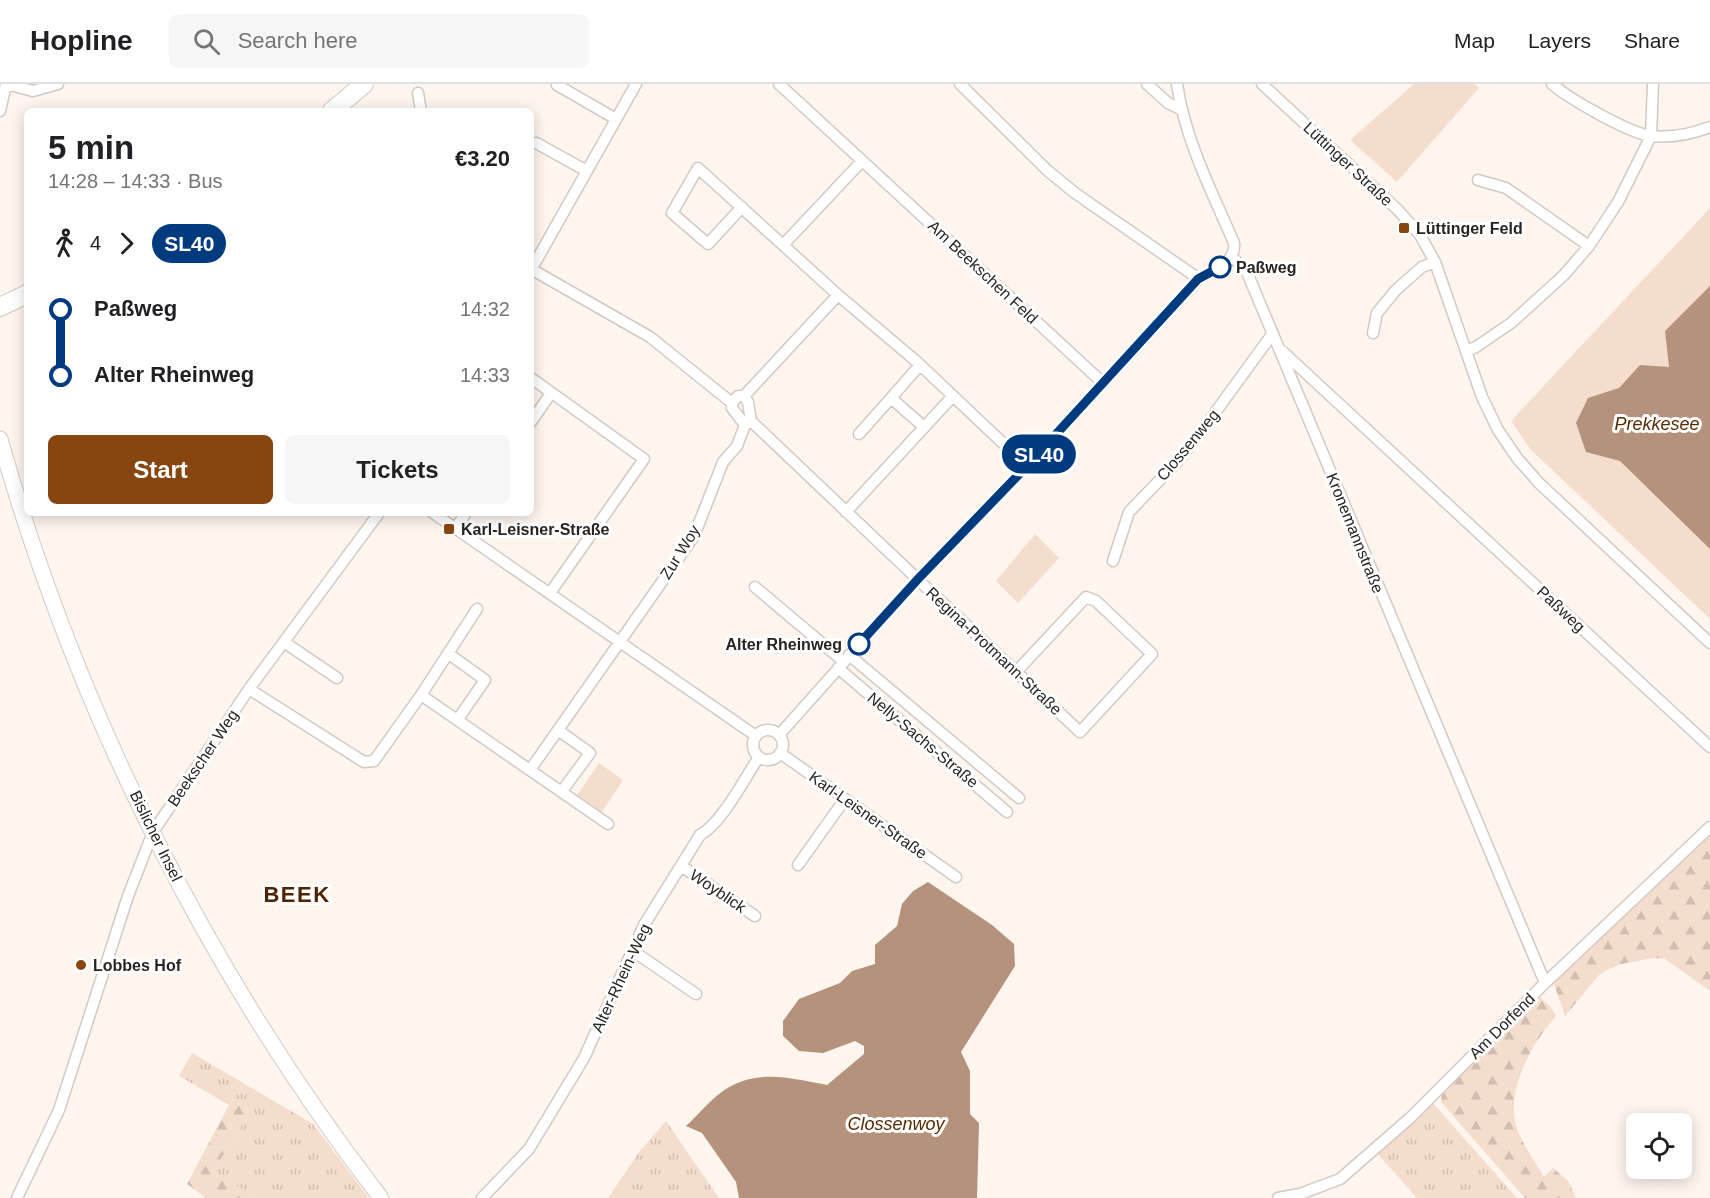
<!DOCTYPE html>
<meta charset="utf-8">
<style>
body{margin:0;font-family:Arial,sans-serif;background:#f6f6f6;color:#202124;height:100vh;display:flex;flex-direction:column;font-size:22px;white-space:nowrap}
*{box-sizing:border-box;margin:0}
p{font-size:20px;color:#757577}
.icon{flex:none;width:33px;height:33px;fill:none;stroke:currentColor;stroke-width:2;stroke-linecap:round;stroke-linejoin:round}
.map{position:relative;flex:1;overflow:hidden}
.panel{position:absolute;left:24px;top:24px;width:510px;height:408px;display:flex;flex-direction:column;background:#fff;border-radius:9px;box-shadow:0 3px 15px #0003}
.panel>*{flex:none}
.badge{padding:0 12px;border-radius:20px;font-size:21px;line-height:39px}
.fabs{position:absolute;left:1626px;top:1029px;display:grid;gap:12px}
.fabs a{display:grid;place-items:center;width:66px;height:66px;border-radius:9px;background:#fff;box-shadow:0 3px 15px #0003;font-size:30px}
.map>.badge{position:absolute;translate:-50% -50%;box-shadow:0 0 0 3px #fff}
.legs{display:flex;align-items:center;gap:9px;height:66px;padding:0 24px;font-size:20px}
.legs p{margin-inline-start:auto}
.head{display:flex;align-items:center;justify-content:space-between;height:102px;padding:0 24px}
h1{font-size:33px;font-weight:700;line-height:45px}
.button{display:flex;gap:12px;margin-top:auto;padding:12px 24px}
.button a{flex:1;height:69px;border-radius:9px;background:#874610;color:#fff;font-size:24px;font-weight:700;line-height:69px;text-align:center}
.button a+a{background:#f6f6f6;color:#202124}
ul{padding:0 24px;list-style:none}
li{display:flex;align-items:center;gap:21px;height:66px;font-size:22px}
li i{display:grid;place-items:center;width:9px;height:100%;margin:0 8px;background:currentColor}
li i::after{content:'';width:15px;height:15px;margin:-8px;border:4px solid;border-radius:50%;background:#fff}
li p{margin-inline-start:auto}
li:first-child i{background:linear-gradient(#0000 50%,currentColor 0)}
li:last-child i{background:linear-gradient(currentColor 50%,#0000 0)}
header{display:flex;align-items:center;gap:36px;box-sizing:border-box;height:84px;padding:0 30px;background:#fff;border-bottom:2px solid #e0e0e0}
header strong{font-size:28px}
nav{display:flex;gap:33px;margin-inline-start:auto;font-size:21px}
.search{width:420px;height:54px;background:#f6f6f6;display:flex;align-items:center;gap:15px;box-sizing:border-box;padding:0 21px;border-radius:9px;color:#757577;font-size:22px}
.map>svg:first-child{display:block}
.grass{fill:url(#grass-tufts)}
.forest{fill:url(#forest-firs)}
.park{fill:#f5ddcd}
.water{fill:#b5927c}
.lines{fill:none;stroke-linecap:round;stroke-linejoin:round}
.street-casing{stroke:#d4c9c2;stroke-width:13}
.secondary-casing{stroke:#d4c9c2;stroke-width:17}
.primary-casing{stroke:#d4c9c2;stroke-width:20}
.street{stroke:#fff;stroke-width:10}
.secondary{stroke:#fff;stroke-width:15}
.primary{stroke:#fff;stroke-width:18}
.line-1-casing{stroke:#fff;stroke-width:14}
.line-1{stroke:#003b80;stroke-width:9}
.poi-dot{fill:#874610;stroke:#fff;stroke-width:2}
.stop-1-dot{fill:#fff;stroke:#003b80;stroke-width:3}
.labels{text-anchor:middle;dominant-baseline:central;stroke-width:6;stroke-linejoin:round;paint-order:stroke}
.street-label{font-size:16px;fill:#282421;stroke:#fff}
.poi-label{font-size:16px;font-weight:bold;fill:#282421;stroke:#fff;text-anchor:start}
.stop-label{font-size:16px;font-weight:bold;fill:#282421;stroke:#fff;text-anchor:start}
.water-label{font-size:18px;font-style:italic;fill:#582a02;stroke:#fff}
.district-label{font-size:22px;font-weight:bold;letter-spacing:1.5px;fill:#4f2400;stroke:#fff}
</style>
<header>
<strong>Hopline</strong>
<div class="search"><svg class="icon" aria-label="search" viewBox="0 0 24 24"><circle cx="10" cy="10" r="6"/><path d="M15 15l6 6"/></svg>Search here</div>
<nav><a>Map</a><a>Layers</a><a>Share</a></nav>
</header>
<div class="map">
<svg width="1710" height="1114" viewBox="0 0 1710 1114">
<defs>
<pattern id="grass-tufts" width="24" height="20" patternUnits="userSpaceOnUse" patternTransform="scale(1.5)"><rect width="24" height="20" fill="#f5ddcd"/><path d="M3 7l-1-3M5 7V3M7 7l1-3M15 17l-1-3M17 17v-4M19 17l1-3" fill="none" stroke="#d2beb0"/></pattern>
<pattern id="forest-firs" width="22" height="20" patternUnits="userSpaceOnUse" patternTransform="scale(1.5)"><rect width="22" height="20" fill="#f5ddcd"/><path d="M5 1l3.5 6h-7zM16 11l3.5 6h-7z" fill="#d2beb0"/></pattern>
</defs>
<rect width="100%" height="100%" fill="#fef5ef"/>
<path class="grass" d="M192 969 313 1040 369 1114H257L213 1088 250 1027 235 1015 229 1021 179 992Z
M1432 1018 1517 1114H1417L1376 1068Z
M666 1037 719 1114H608L640 1067Z"/>
<path class="forest" d="M1710 748V907L1665 875 1654 874 1621 880 1607 886 1599 891 1565 932 1553 897Z
M1537 911 1551 923 1556 932C1533 958 1506 1004 1516 1041 1521 1059 1535 1077 1544 1093L1553 1084 1569 1098 1576 1114H1525L1441 1018 1442 1009Z
M235 1015H245L250 1027 213 1088 257 1114H206L187 1100 229 1021Z"/>
<path class="park" d="M1414 0H1475L1479 4 1397 98 1350 56Z
M1710 124V535L1530 365 1511 337Z
M1035 450 1059 474 1018 519 996 497Z
M599 679 623 696 600 731 575 714Z"/>
<path class="water" d="M1710 202V465L1620 377 1586 368 1576 339 1588 314 1619 304 1640 281 1669 283 1665 247Z
M928 798 992 841 1014 860 1015 882 961 968 970 987V1030L979 1039 977 1114H739L736 1098 702 1049 686 1042C698 1031 710 1016 723 1007 756 984 790 994 827 1001L864 970V962L855 957 823 969 799 967 783 952V937L799 915 840 899 852 887 875 880V861L897 842 902 820 913 807Z"/>
<g class="lines">
<defs>
<path id="street" d="M6 0 33 7 58 0
M779 0 1103 299
M960 0 1048 87 1075 109 1199 195
M1147 0 1168 19 1180 25
M1262 0 1398 126 1420 151 1435 178 1482 313 1498 346 1517 374 1539 399 1710 559
M1552 0C1569 15 1629 49 1651 52 1671 54 1692 50 1710 43
M557 1 616 35
M418 9 421 27
M0 27 6 0
M536 59 587 87
M1478 96 1506 104 1589 162
M742 123 708 160 672 129 698 84 838 211 916 277 1027 382
M783 161 862 77
M1232 173 1246 186 1545 899
M531 185 650 253 732 319V324L745 341 751 337 748 318 744 312H738L732 319
M531 186 636 0
M1373 249 1377 229 1396 206 1422 183 1435 178
M1282 267 1710 663
M1466 267 1476 263 1511 239 1564 191 1589 162 1618 118 1651 52 1653 0
M920 281 891 314 924 343
M531 294 644 375 550 509
M744 312 838 211
M751 337C860 441 970 545 1080 648L1152 570 1096 517 1086 513 1016 588
M531 338 551 309
M859 350 891 314
M846 428 953 312
M433 429 756 652
M455 445 466 429
M1113 477 1129 428 1177 378 1209 337 1273 249
M755 503 843 577
M284 558 337 594
M449 570 485 596 458 635
M849 571 1019 714
M838 584 1007 728
M249 605 364 678 374 677 421 611 477 525
M421 611 608 740
M558 646 590 669 562 707
M753 661a15 15 0 1 1 30 0a15 15 0 1 1-30 0Z
M779 651 918 495 1027 382 1199 195C1212 184 1236 181 1234 159 1212 108 1185 56 1177 0
M780 669 956 793
M530 686 694 452 723 378 737 362 745 341
M798 781 845 715
M681 782 755 832
M633 867 696 910
M17 1114 59 1026 128 812 153 748 249 605 379 429
M482 1114 529 1065 584 974 644 841 700 751C722 739 744 695 759 673
M1278 1114 1300 1110 1340 1095 1410 1034 1545 899 1710 743"/>
<path id="secondary" d="M0 355C77 627 208 890 381 1114"/>
<path id="primary" d="M332 27 364 0
M0 223 27 210"/>
</defs>
<use href="#street" class="street-casing"/>
<use href="#secondary" class="secondary-casing"/>
<use href="#primary" class="primary-casing"/>
<use href="#street" class="street"/>
<use href="#secondary" class="secondary"/>
<use href="#primary" class="primary"/>
</g>
<g class="lines">
<defs>
<path id="line-1" d="M859 560 918 495 1027 382 1198 195 1220 183"/>
</defs>
<use href="#line-1" class="line-1-casing"/>
<use href="#line-1" class="line-1"/>
</g>
<g class="poi-dot">
<rect x="1398" y="138" width="12" height="12" rx="3"/>
<rect x="443" y="439" width="12" height="12" rx="3"/>
<circle cx="81" cy="881" r="6"/>
</g>
<g class="stop-1-dot">
<circle cx="1220" cy="183" r="10"/>
<circle cx="859" cy="560" r="10"/>
</g>
<g class="labels">
<g class="street-label">
<text transform="translate(1348 80) rotate(43)">Lüttinger Straße</text>
<text transform="translate(983 188) rotate(43)">Am Beekschen Feld</text>
<text transform="translate(1188 361) rotate(-50)">Clossenweg</text>
<text transform="translate(1355 449) rotate(68)">Kronemannstraße</text>
<text transform="translate(680 468) rotate(-58)">Zur Woy</text>
<text transform="translate(1561 525) rotate(43)">Paßweg</text>
<text transform="translate(994 567) rotate(43)">Regina-Protmann-Straße</text>
<text transform="translate(923 656) rotate(40)">Nelly-Sachs-Straße</text>
<text transform="translate(203 674) rotate(-56)">Beekscher Weg</text>
<text transform="translate(868 731) rotate(35)">Karl-Leisner-Straße</text>
<text transform="translate(156 752) rotate(64)">Bislicher Insel</text>
<text transform="translate(718 807) rotate(34)">Woyblick</text>
<text transform="translate(621 894) rotate(-65)">Alter-Rhein-Weg</text>
<text transform="translate(1502 942) rotate(-45)">Am Dorfend</text>
</g>
<g class="poi-label">
<text x="1416" y="144">Lüttinger Feld</text>
<text x="461" y="445">Karl-Leisner-Straße</text>
<text x="93" y="881">Lobbes Hof</text>
</g>
<g class="stop-label">
<text x="1236" y="183">Paßweg</text>
<text x="842" y="560" text-anchor="end">Alter Rheinweg</text>
</g>
<g class="water-label">
<text x="1657" y="340">Prekkesee</text>
<text x="896" y="1040">Clossenwoy</text>
</g>
<g class="district-label">
<text x="297" y="810">BEEK</text>
</g>
</g>
</svg>
<div class="fabs">
<a><svg class="icon" aria-label="locate" viewBox="0 0 24 24"><circle cx="12" cy="12" r="6"/><path d="M12 2v4M12 18v4M2 12h4M18 12h4"/></svg></a>
</div>
<b class="badge" style="left:1039px;top:370px;background:#003b80;color:#fff">SL40</b>
<section class="panel">
<div class="head"><div><h1>5 min</h1><p>14:28 – 14:33 · Bus</p></div><b>€3.20</b></div>
<div class="legs"><svg class="icon" aria-label="walk" viewBox="0 0 24 24"><circle cx="13" cy="4" r="2"/><path d="M13 8l-2 6 4 7M11 14l-3 7M7 12l3-4h3l4 4"/></svg>4<svg class="icon" aria-label="forward" viewBox="0 0 24 24"><path d="M9 5l7 7-7 7"/></svg><b class="badge" style="background:#003b80;color:#fff">SL40</b></div>
<ul>
<li><i style="color:#003b80"></i><b>Paßweg</b><p>14:32</p></li>
<li><i style="color:#003b80"></i><b>Alter Rheinweg</b><p>14:33</p></li>
</ul>
<div class="button"><a>Start</a><a>Tickets</a></div>
</section>
</div>
